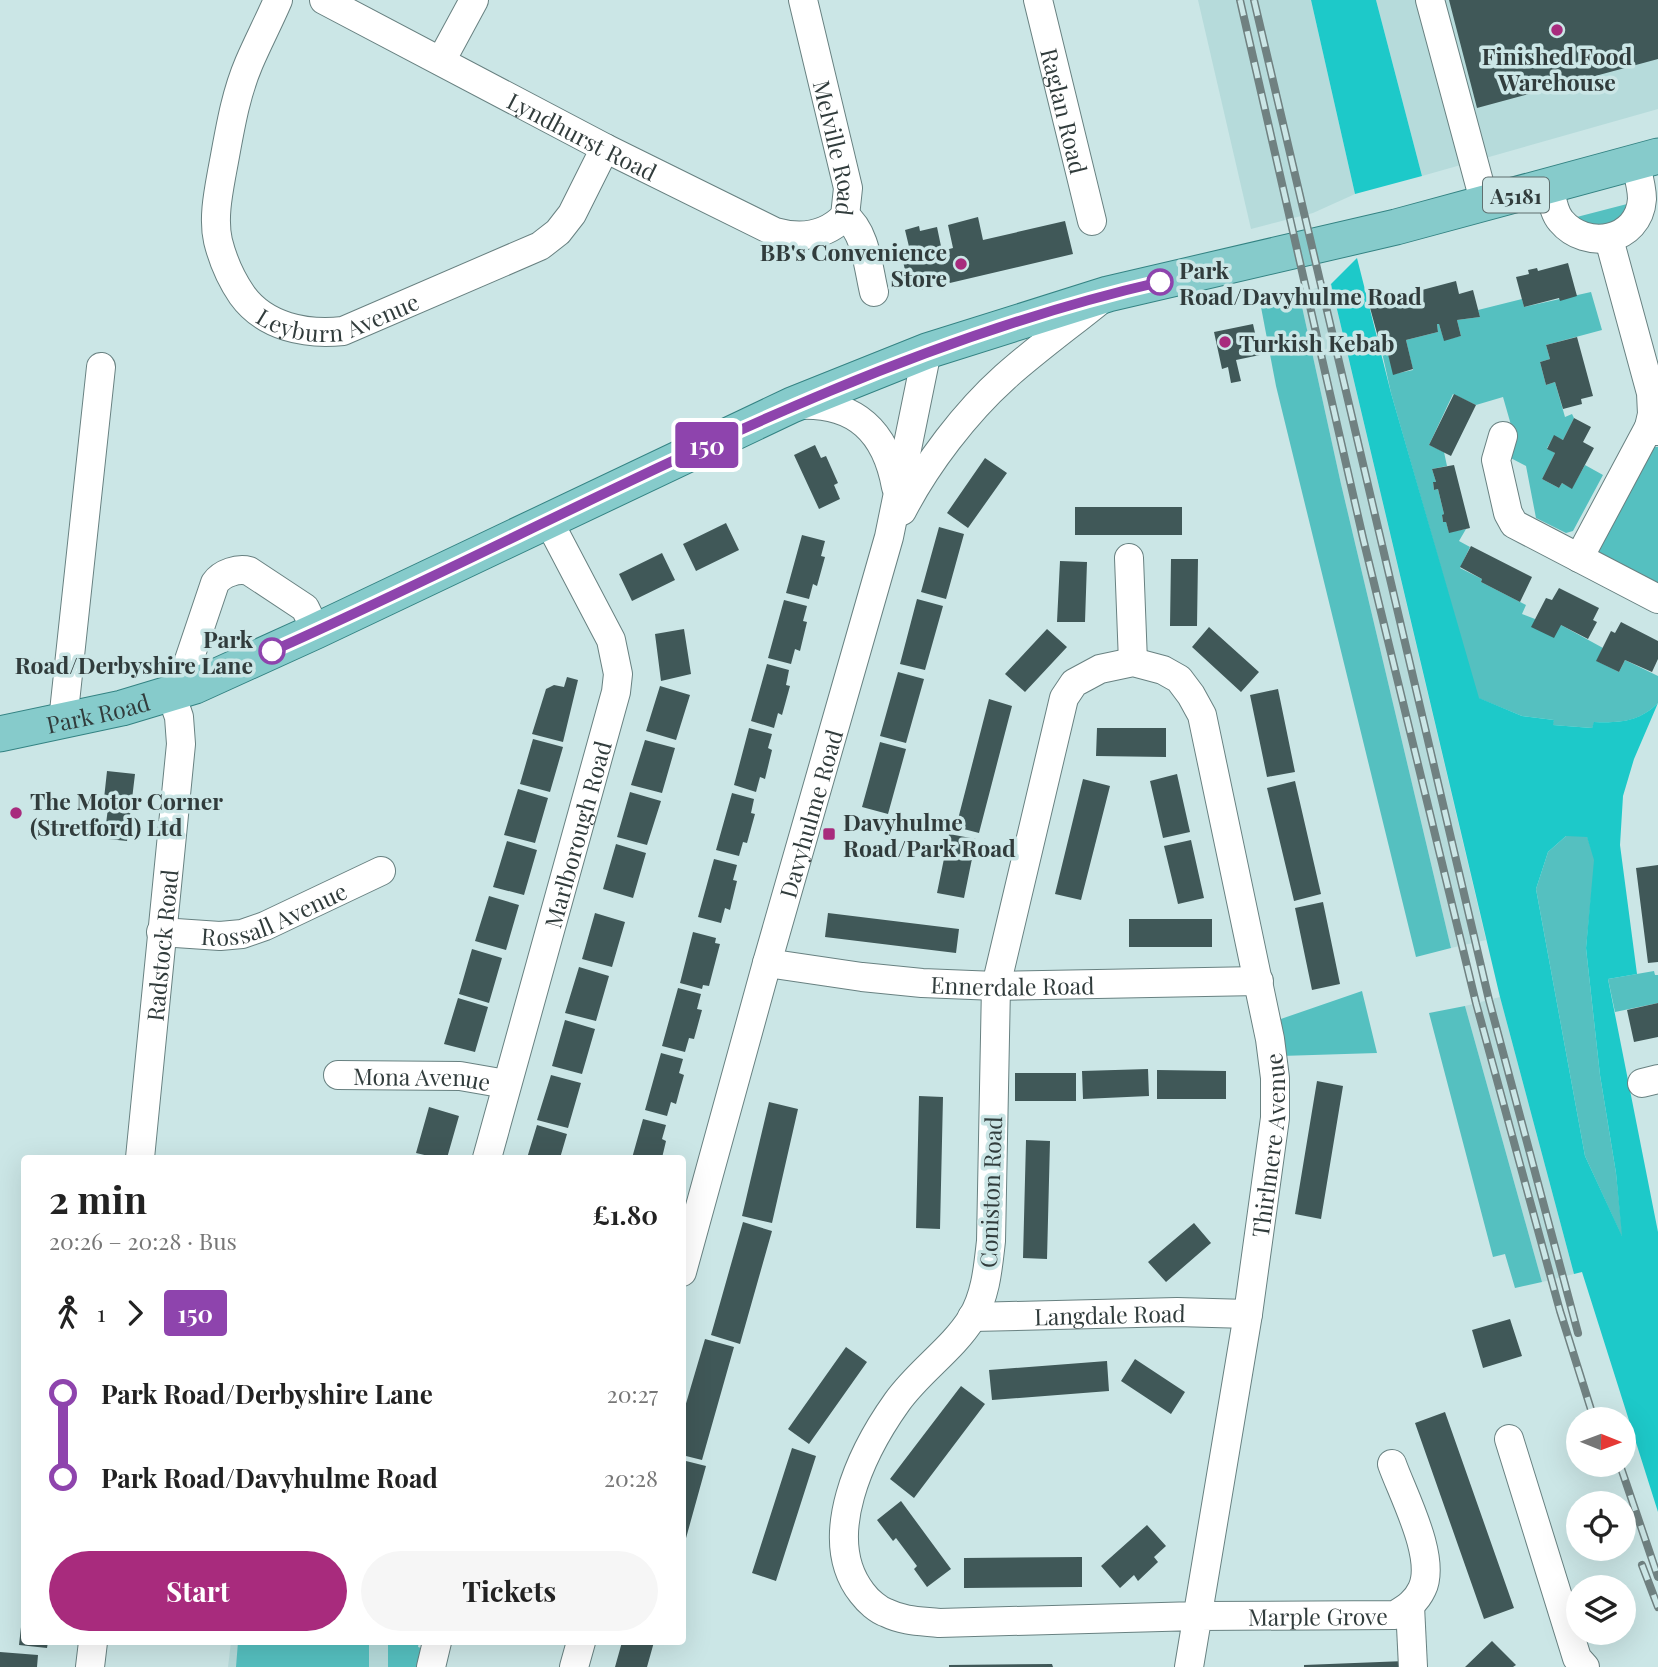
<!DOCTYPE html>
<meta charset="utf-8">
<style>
body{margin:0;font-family:"Playfair Display",serif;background:#f6f6f6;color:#222;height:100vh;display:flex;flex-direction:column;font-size:26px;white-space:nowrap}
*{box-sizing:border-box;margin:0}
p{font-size:23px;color:#767676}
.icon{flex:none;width:38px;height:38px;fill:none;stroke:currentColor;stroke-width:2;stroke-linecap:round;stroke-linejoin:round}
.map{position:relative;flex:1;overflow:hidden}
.details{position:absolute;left:21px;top:1155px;width:665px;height:490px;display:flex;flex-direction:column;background:#fff;border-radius:7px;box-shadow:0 7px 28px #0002}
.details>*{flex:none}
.badge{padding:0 14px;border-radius:5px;font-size:24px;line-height:46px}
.needle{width:46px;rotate:91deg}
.controls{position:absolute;left:1566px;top:1407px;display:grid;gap:14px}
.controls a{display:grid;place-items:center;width:70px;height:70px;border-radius:50%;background:#fff;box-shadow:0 7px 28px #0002;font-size:35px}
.map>.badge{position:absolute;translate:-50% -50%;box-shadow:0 0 0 4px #fff}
.legs{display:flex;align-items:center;gap:10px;height:77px;padding:0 28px;font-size:23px}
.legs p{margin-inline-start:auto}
.summary{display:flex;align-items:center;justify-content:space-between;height:119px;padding:0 28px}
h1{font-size:38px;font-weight:700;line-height:52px}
.action{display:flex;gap:14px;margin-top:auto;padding:14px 28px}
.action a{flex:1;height:80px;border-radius:42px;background:#a82b7d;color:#fff;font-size:28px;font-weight:700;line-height:80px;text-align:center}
.action a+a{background:#f6f6f6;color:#222}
ul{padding:0 28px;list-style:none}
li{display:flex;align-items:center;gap:24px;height:84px;font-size:26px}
li i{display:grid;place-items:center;width:10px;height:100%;margin:0 9px;background:currentColor}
li i::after{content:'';width:18px;height:18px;margin:-9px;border:5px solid;border-radius:50%;background:#fff}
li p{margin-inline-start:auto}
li:first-child i{background:linear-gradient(#0000 50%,currentColor 0)}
li:last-child i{background:linear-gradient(currentColor 50%,#0000 0)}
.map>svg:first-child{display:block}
.built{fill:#b6dbdb}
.green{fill:#55c0c0}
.forest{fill:#1dc9c9;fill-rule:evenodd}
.building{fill:#405858}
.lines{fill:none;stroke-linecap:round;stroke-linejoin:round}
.minor-casing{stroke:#688181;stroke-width:30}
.major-casing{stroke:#348383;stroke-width:37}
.minor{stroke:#fff;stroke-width:28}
.major{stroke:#86cbcb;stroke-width:35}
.rail-casing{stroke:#708181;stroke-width:8}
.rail{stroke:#cbe6e6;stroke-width:5;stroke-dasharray:16;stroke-linecap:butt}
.line-1-casing{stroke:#fff;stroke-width:16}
.line-1{stroke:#8e44ad;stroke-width:10}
.poi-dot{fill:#a82b7d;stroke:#cbe6e6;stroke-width:2.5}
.stop-1-dot{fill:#fff;stroke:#8e44ad;stroke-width:3.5}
.labels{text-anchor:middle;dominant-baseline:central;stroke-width:7;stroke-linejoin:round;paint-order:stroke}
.shield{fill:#cbe6e6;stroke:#5f6f6f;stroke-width:2}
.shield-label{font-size:21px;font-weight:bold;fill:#313c3c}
.poi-label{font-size:23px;font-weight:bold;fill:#313c3c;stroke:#cbe6e6;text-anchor:start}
.street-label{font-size:23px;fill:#313c3c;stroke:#cbe6e6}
.stop-label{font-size:23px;font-weight:bold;fill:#313c3c;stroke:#cbe6e6;text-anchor:start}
</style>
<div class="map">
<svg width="1658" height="1667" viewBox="0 0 1658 1667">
<rect width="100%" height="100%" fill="#cbe6e6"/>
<path class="built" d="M1198 0H1311L1355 194 1313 213 1251 229Z
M1376 0H1658V109L1422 176Z
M1331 284 1486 940 1451 948 1341 484 1299 293Z
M1500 997 1574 1274 1542 1282 1465 1006Z
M231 1642H388V1667H228Z"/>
<path class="green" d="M1627 204 1621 219 1600 228 1573 218Z
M1591 292 1602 330 1546 345 1550 359 1540 362 1546 385 1555 382 1565 417 1572 414 1574 418 1563 440 1554 436 1547 448 1555 453 1542 479 1559 488 1562 483 1572 488 1585 465 1603 475 1573 531 1566 533 1536 518 1526 466 1503 454 1513 432 1503 397 1476 405 1453 394 1429 445 1444 452 1447 466 1432 469 1436 482 1433 483 1434 490 1438 489 1444 514 1442 516 1443 522H1446L1449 532 1466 529 1459 541 1470 547 1460 568 1482 579 1481 582 1526 605 1522 614 1535 619 1561 625 1603 648 1597 661 1619 672 1625 660 1658 676V703C1639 722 1620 723 1595 722L1592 728 1552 725 1554 720 1522 716 1478 698 1391 393 1381 348 1386 346 1394 374 1413 370 1406 340 1438 332 1437 324H1439L1444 340 1461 336 1457 320 1480 317 1478 310 1522 299 1524 307Z
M1299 293 1341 484 1451 948 1416 957 1276 386 1261 307 1291 302Z
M1652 447H1658V587L1600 556 1597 549Z
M1566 836H1587L1595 860 1586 948 1600 1075 1616 1173 1623 1239 1585 1156 1536 889 1548 852Z
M1654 971 1655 975H1658V1003L1615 1012 1608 979Z
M1362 991 1377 1053 1281 1056 1275 1021Z
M1465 1006 1542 1282 1515 1288 1505 1254 1493 1257 1429 1013Z
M238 1642H369V1667H236Z
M388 1642H419L418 1647 424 1649 419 1667H388Z"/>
<path class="forest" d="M1311 0H1376L1422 176 1355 194Z
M1357 258 1391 393 1479 698 1522 716 1554 720 1553 725 1592 728 1594 722C1619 723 1639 722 1658 703L1634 759 1623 796 1620 845 1637 974 1608 979 1658 1232V1512L1582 1272 1574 1274 1500 997 1331 284ZM1566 836 1587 837 1594 860 1586 948 1600 1075 1616 1173 1622 1236 1585 1156 1536 889 1548 852Z"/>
<path class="building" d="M1449 0H1658V59L1477 108Z
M978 217 983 240 1065 221 1073 254 920 290 908 284 903 261 912 259 905 230 919 226 920 231 937 227 942 251 953 248 948 225Z
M1568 263 1577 296 1560 301 1559 298 1524 307 1516 277 1529 274 1528 270 1537 268 1538 271Z
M1456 281 1459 294 1473 290 1480 317 1457 320 1461 336 1444 341 1439 324H1437L1438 332 1406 340 1413 369 1393 375 1386 346 1381 348 1369 304Z
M1253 324 1260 355 1236 360 1241 381 1231 383 1228 367 1222 369 1214 332Z
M1577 337 1593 396 1581 399 1582 404 1563 409 1555 382 1546 385 1540 362 1550 359 1546 345Z
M1454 394 1476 405 1451 456 1429 445Z
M1574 418 1591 427 1583 442 1594 448 1572 489 1562 483 1559 488 1542 479 1555 453 1547 449 1554 435 1563 440Z
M815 445 821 458 826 456 838 483 834 485 840 499 819 509 794 455Z
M985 458 1007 473 968 528 947 513Z
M1454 465 1470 528 1449 533 1446 522H1443L1442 515 1444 514 1438 489 1434 490 1433 482H1436L1432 469Z
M1075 507H1182V535H1075Z
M726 523 739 550 696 571 683 544Z
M939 527 964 534 946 599 921 592Z
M802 535 825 541 821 556 825 557 817 586 813 584 809 599 786 593Z
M1471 546 1532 577 1520 602 1481 582 1482 579 1460 567Z
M662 553 675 580 632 601 619 574Z
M1171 559H1198L1197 626H1170Z
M1060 561 1087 562 1085 622H1057Z
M1559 588 1599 608 1593 620 1597 622 1588 639 1561 625 1554 638 1531 627 1546 598 1552 600Z
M917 599 943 606 925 670 900 664Z
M784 600 807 606 803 621 807 622 800 651 795 649 791 664 768 658Z
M1621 622 1658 641V659L1652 672 1625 660 1619 672 1596 661 1611 631 1615 633Z
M1209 627 1259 672 1241 692 1192 647Z
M684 629 691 674 661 681 655 634Z
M1047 629 1067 647 1025 692 1005 674Z
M767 664 789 670 786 685 790 686 782 715 778 713 774 728 751 721Z
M898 672 924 679 906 743 880 736Z
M567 677 578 680 563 742 532 734 546 689 554 685 564 687Z
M660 686 690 695 676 740 646 731Z
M1278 689 1295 772 1267 777 1250 695Z
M989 699 1012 706 979 833 956 827Z
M749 728 772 734 768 748 772 750 765 779 760 777 756 792 734 785Z
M1097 728H1166V757L1096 756Z
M533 739 563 747 550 792 520 784Z
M645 740 675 748 662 793 631 785Z
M880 742 906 749 888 814 862 807Z
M107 771 135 774 127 841 108 839 110 824H106L108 808H103Z
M1177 774 1190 832 1163 838 1150 781Z
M1083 779 1110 786 1081 900 1055 894Z
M1295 781 1321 894 1294 901 1267 788Z
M518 789 548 798 535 843 504 835Z
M630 792 661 801 647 845 617 837Z
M732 793 754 799 751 813 755 814 747 843 743 842 739 856 716 850Z
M949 834 976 839 964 898 937 893Z
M1191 840 1204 898 1178 904 1164 846Z
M507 841 537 850 524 895 493 887Z
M616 844 646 853 633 898 603 889Z
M714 859 737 865 733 880 737 881 730 910 725 908 721 923 698 917Z
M1658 865V962L1648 963 1636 868Z
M489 896 519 905 506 950 475 941Z
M1323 902 1340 984 1312 990 1295 908Z
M595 913 625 922 612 967 582 959Z
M828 913 959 929 956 953 825 937Z
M1129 919H1212V947H1129Z
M693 932 716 938 715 943 720 944 709 986 703 985 702 989 680 983Z
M472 949 502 958 489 1003 459 994Z
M579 967 609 976 596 1021 565 1013Z
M678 988 701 994 697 1009 702 1010 694 1039 689 1038 685 1052 662 1046Z
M458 998 488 1007 475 1052 444 1044Z
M1658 1003V1037L1634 1042 1627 1010Z
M565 1020 595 1029 582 1074 552 1066Z
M661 1053 683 1059 679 1073 684 1075 680 1089 676 1104 671 1102 667 1116 645 1110Z
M1148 1069 1149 1096 1083 1099 1082 1071Z
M1157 1070 1226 1071V1099H1157Z
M1015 1073H1076V1101H1015Z
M551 1075 581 1083 568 1128 537 1120Z
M1317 1081 1343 1086 1321 1219 1295 1214Z
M919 1096 943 1097 940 1229 916 1228Z
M769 1102 798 1109 772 1223 742 1216Z
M429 1107 459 1116 447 1158H437L416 1153Z
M643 1119 666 1125 662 1139 666 1141 662 1158H632Z
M537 1125 567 1134 560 1158H527Z
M1026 1140 1050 1141 1047 1259 1023 1258Z
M743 1222 772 1231 740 1344 711 1335Z
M1194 1223 1211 1243 1166 1282 1148 1262Z
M1510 1319 1522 1356 1483 1368 1472 1330Z
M705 1339 734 1347 702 1460 682 1455V1417Z
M846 1347 867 1362 809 1444 788 1429Z
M1135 1359 1185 1392 1171 1414 1121 1381Z
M1107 1361 1109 1391 992 1400 989 1370Z
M961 1386 985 1404 914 1498 890 1479Z
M1445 1412 1514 1608 1484 1619 1415 1423Z
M792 1448 816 1456 776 1581 752 1573Z
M682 1460 706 1466 683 1549H682Z
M901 1501 951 1569 927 1587 914 1569 917 1566 896 1538 893 1541 877 1520Z
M1147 1525 1166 1546 1154 1557 1158 1562 1138 1581 1134 1575 1120 1588 1101 1566Z
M1082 1557V1587L964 1588V1558Z
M23 1609H24V1642H48L47 1648 19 1645Z
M1492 1641 1516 1665 1513 1667H1465Z
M622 1642H654L647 1667H615Z
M0 1652 38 1655 37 1667H0Z
M1405 1661V1667H1304V1665Z
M1052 1664 1053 1667H949V1665Z"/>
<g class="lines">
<defs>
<g id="minor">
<path id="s1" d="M278 0C269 21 258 42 249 63 234 98 229 136 222 172 218 194 213 219 218 241 223 261 231 279 242 295 265 327 306 335 343 331L540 246 558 232 572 214 605 148"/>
<path id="s2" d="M324 0 605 148 775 232C800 239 826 236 845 216"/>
<path id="s3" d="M803 0 848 188 845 216"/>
<path id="s4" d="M1038 0 1092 221"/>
<path d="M1430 0 1485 204"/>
<path d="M441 61 474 0"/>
<path d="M1549 186C1552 197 1553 212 1561 221 1586 251 1639 242 1642 199 1642 187 1638 174 1635 162"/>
<path d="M845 216C866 232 868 267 874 292"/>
<path d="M1609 239 1651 393 1652 414 1649 427"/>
<path d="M798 405C856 402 886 432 896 487"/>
<path d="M1503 436 1496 460 1508 513 1514 524 1658 599"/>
<path d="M902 511C926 464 966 412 1005 377 1034 351 1067 327 1098 302"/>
<path d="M1129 558 1133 662"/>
<path d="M1579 558 1649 427 1658 431"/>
<path d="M195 686 188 663 215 583C222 573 238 568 249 571L305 608 316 631"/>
<path d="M63 721 101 367"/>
<path id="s5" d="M161 932 220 936 242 934 265 926 381 871"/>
<path id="s6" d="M767 963 862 977 922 983 996 986 1259 981"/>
<path id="s7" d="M338 1075 460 1076 506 1084"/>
<path d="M1642 1083 1658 1079"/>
<path id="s8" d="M140 1158 181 744 179 717 171 694"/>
<path id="s9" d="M487 1158 616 692 618 674 611 640 548 520"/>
<path id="s10" d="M682 1272 767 963 889 537 927 351"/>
<path id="s11" d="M972 1317 1177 1312 1248 1314"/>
<path d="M1509 1439 1577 1658 1585 1667"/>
<path d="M1410 1606 1413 1667"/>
<path d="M90 1667 93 1642"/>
<path d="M431 1667 437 1642"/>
<path d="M574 1667 581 1642"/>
<path id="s12" d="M1189 1667 1248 1314 1275 1118V1078L1270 1039 1202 715 1191 695 1179 679 1163 670 1133 662 1100 669 1074 683 1064 698 996 986 991 1241C988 1267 986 1295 972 1318 952 1350 919 1371 897 1402 862 1451 819 1538 862 1593 868 1601 878 1610 887 1613 903 1621 921 1621 939 1623L1198 1616 1395 1615C1407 1608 1416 1602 1422 1589 1437 1558 1403 1495 1392 1464"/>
</g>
<g id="major">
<path id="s13" d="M0 734 122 708 195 686 316 631 792 405 927 351 1108 294 1396 227 1658 156"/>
</g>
</defs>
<use href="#minor" class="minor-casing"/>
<use href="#major" class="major-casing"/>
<use href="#minor" class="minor"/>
<use href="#major" class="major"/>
<defs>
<path id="rail" d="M1240 0 1363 538 1476 1003 1560 1311 1594 1419
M1254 0 1489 1000 1578 1333
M1620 1465 1658 1577
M1642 1565 1658 1607"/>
</defs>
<use href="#rail" class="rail-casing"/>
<use href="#rail" class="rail"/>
</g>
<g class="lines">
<defs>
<path id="line-1" d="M272 651C565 521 845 354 1160 282"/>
</defs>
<use href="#line-1" class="line-1-casing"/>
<use href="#line-1" class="line-1"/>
</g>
<g class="poi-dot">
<circle cx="1557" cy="30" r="7"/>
<circle cx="961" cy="264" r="7"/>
<circle cx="1225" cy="342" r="7"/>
<circle cx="16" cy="813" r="7"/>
<rect x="822" y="827" width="14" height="14" rx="3.5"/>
</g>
<g class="stop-1-dot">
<circle cx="1160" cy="282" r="12"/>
<circle cx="272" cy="651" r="12"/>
</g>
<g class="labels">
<rect class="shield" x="1483" y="177.5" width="66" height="35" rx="5"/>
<g class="shield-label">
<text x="1516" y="195">A5181</text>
</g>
<g class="poi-label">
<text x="1557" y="55" text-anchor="middle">Finished Food<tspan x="1557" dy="26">Warehouse</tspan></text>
<text x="947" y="251" text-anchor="end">BB's Convenience<tspan x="947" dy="26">Store</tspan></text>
<text x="1239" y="342">Turkish Kebab</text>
<text x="30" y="800">The Motor Corner<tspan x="30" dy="26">(Stretford) Ltd</tspan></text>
<text x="843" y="821">Davyhulme<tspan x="843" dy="26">Road/Park Road</tspan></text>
</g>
<g class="street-label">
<text stroke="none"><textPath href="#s4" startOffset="114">Raglan Road</textPath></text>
<text stroke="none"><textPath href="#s2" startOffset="292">Lyndhurst Road</textPath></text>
<text stroke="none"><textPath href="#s3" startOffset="152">Melville Road</textPath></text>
<text stroke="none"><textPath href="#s1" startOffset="420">Leyburn Avenue</textPath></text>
<text stroke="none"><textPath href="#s13" startOffset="100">Park Road</textPath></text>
<text stroke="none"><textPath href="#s10" startOffset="476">Davyhulme Road</textPath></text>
<text stroke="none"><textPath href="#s9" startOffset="336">Marlborough Road</textPath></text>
<text stroke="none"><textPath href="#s5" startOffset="117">Rossall Avenue</textPath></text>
<text stroke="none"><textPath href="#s8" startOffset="214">Radstock Road</textPath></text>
<text stroke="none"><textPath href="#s6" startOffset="247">Ennerdale Road</textPath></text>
<text stroke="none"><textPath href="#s7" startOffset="84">Mona Avenue</textPath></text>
<text stroke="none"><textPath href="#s12" startOffset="528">Thirlmere Avenue</textPath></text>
<text transform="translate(990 1192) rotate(-88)">Coniston Road</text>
<text stroke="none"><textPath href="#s11" startOffset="138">Langdale Road</textPath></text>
<text stroke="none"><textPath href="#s12" startOffset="2555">Marple Grove</textPath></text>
</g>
<g class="stop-label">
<text x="1179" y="269">Park<tspan x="1179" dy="26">Road/Davyhulme Road</tspan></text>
<text x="253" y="638" text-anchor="end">Park<tspan x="253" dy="26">Road/Derbyshire Lane</tspan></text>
</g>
</g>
</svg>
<div class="controls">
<a><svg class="needle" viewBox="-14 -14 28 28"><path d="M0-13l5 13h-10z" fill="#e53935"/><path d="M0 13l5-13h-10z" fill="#767676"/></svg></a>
<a><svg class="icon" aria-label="locate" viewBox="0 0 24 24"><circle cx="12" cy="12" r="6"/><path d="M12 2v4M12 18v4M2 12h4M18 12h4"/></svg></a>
<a><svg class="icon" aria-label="layers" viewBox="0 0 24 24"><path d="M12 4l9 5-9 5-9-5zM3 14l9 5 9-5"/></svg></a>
</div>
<b class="badge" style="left:707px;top:445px;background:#8e44ad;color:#fff">150</b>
<section class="details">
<div class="summary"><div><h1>2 min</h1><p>20:26 – 20:28 · Bus</p></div><b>£1.80</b></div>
<div class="legs"><svg class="icon" aria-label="walk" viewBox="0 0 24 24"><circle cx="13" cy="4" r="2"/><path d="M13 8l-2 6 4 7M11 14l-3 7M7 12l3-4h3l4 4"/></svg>1<svg class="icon" aria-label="forward" viewBox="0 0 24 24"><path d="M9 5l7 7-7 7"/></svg><b class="badge" style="background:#8e44ad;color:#fff">150</b></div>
<ul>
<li><i style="color:#8e44ad"></i><b>Park Road/Derbyshire Lane</b><p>20:27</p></li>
<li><i style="color:#8e44ad"></i><b>Park Road/Davyhulme Road</b><p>20:28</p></li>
</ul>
<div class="action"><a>Start</a><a>Tickets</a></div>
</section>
</div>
